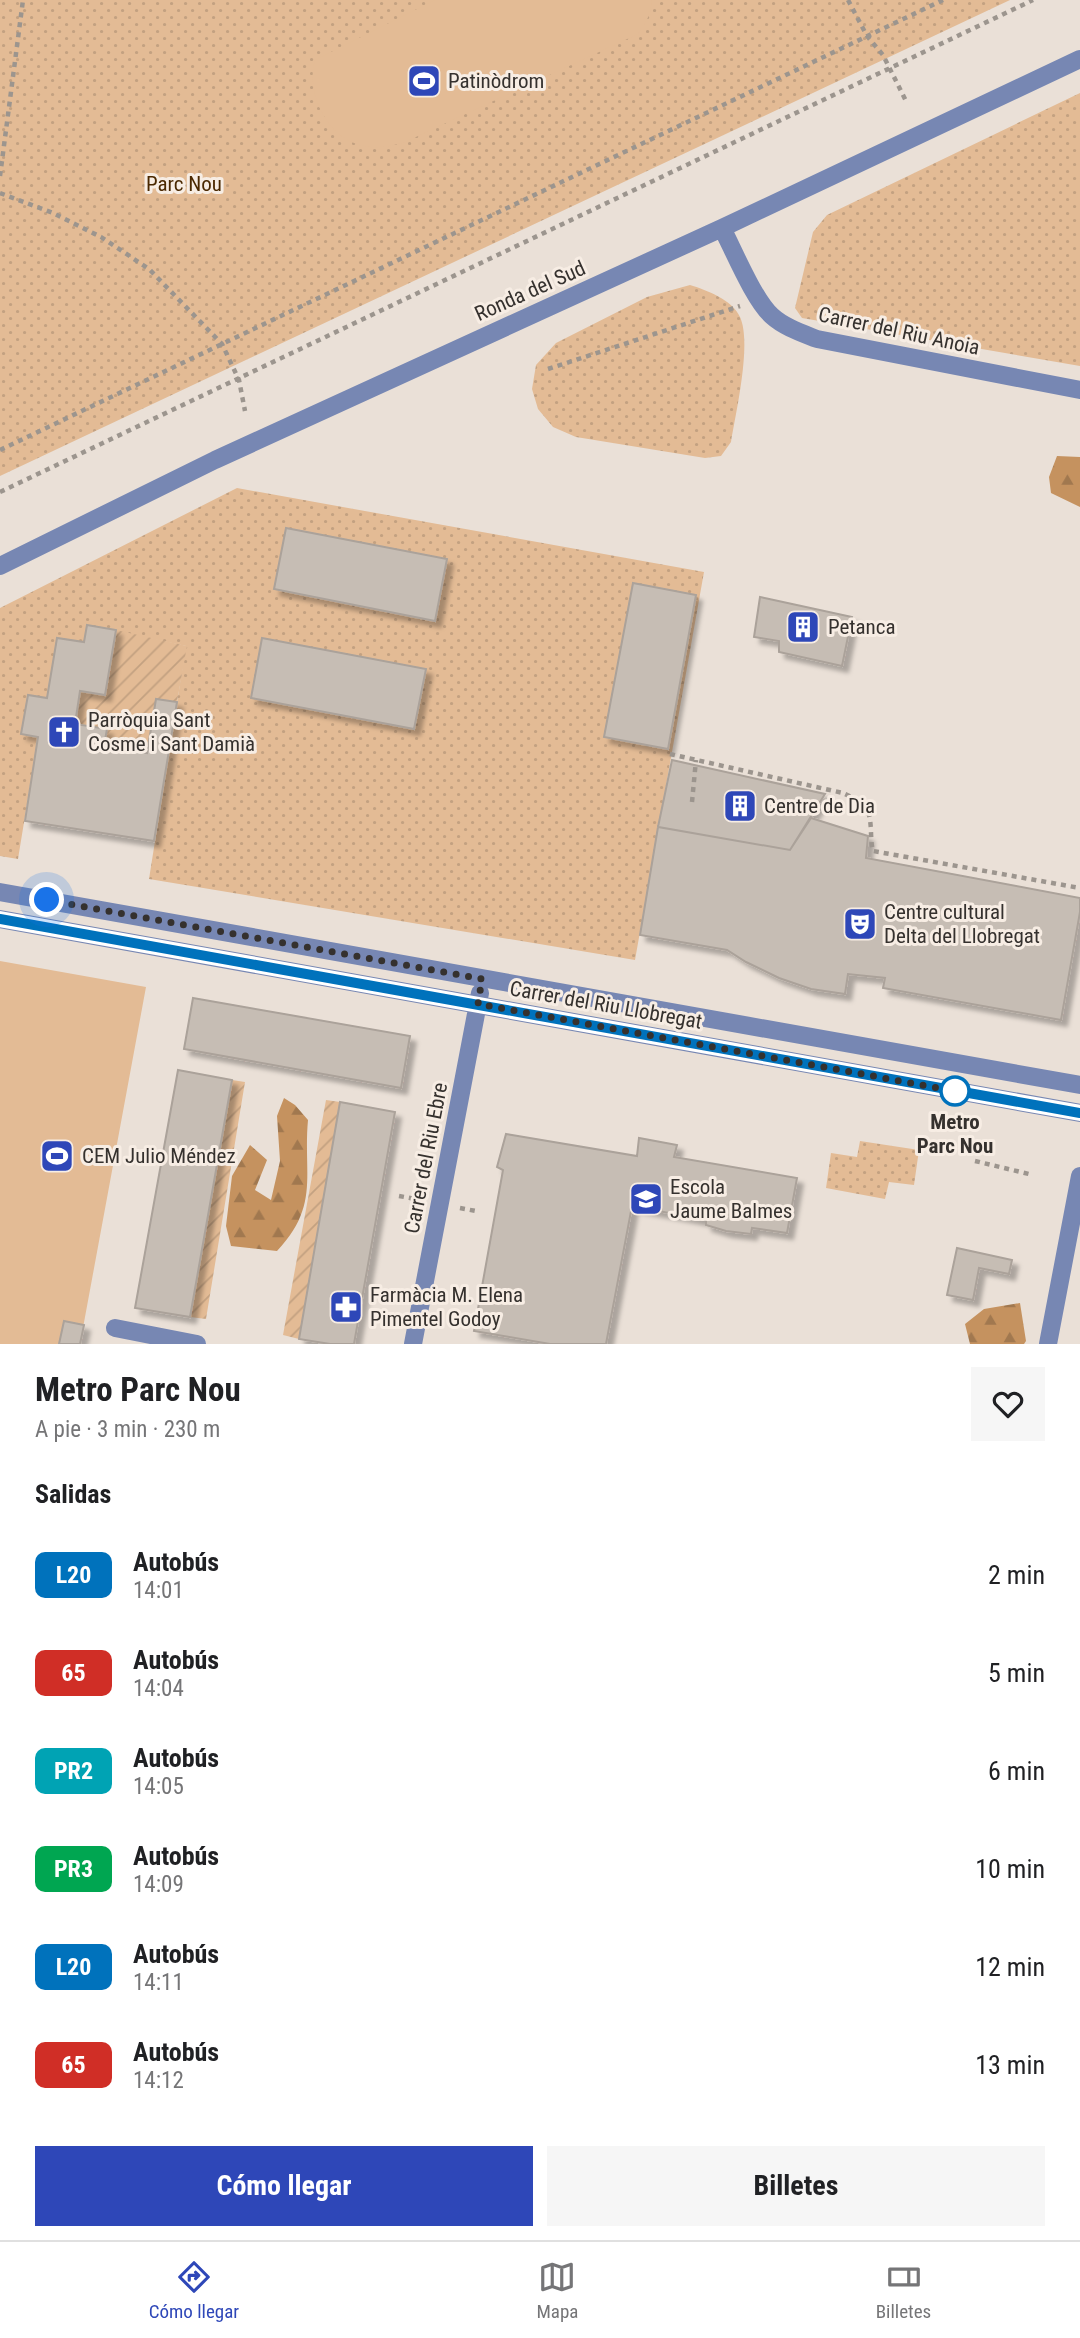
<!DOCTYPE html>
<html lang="es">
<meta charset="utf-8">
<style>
body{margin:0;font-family:"Roboto Condensed",sans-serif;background:#f6f6f6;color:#202124;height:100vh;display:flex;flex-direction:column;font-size:26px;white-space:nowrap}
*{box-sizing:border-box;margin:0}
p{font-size:23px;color:#757577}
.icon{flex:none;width:38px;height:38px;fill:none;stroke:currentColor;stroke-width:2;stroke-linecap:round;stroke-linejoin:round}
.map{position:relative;height:1344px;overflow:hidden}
.drawer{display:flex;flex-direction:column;background:#fff;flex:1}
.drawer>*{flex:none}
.badge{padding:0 14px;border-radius:10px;font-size:24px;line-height:46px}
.you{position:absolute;width:35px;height:35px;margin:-18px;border:5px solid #fff;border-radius:50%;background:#1a73e8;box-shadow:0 0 0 10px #1a73e833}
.map>.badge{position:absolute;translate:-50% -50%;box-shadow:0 0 0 4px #fff}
h2{padding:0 35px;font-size:26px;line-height:63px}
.round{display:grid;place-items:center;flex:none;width:74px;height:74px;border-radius:0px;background:#f6f6f6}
.head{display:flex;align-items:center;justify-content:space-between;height:119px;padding:0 35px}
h1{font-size:33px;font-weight:700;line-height:52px}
.primary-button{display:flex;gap:14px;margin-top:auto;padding:14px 35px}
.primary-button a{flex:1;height:80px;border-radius:0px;background:#2e47b8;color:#fff;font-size:28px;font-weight:700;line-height:80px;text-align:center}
.primary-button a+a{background:#f6f6f6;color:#202124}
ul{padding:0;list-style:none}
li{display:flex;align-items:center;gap:21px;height:98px;padding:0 35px}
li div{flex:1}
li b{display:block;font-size:26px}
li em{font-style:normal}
li .badge{min-width:77px;font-weight:700;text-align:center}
.tabs{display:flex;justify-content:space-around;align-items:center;height:98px;border-top:2px solid #e0e0e0;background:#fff;font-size:19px;color:#757577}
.tabs a{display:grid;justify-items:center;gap:4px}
.tabs .selected{color:#2e47b8}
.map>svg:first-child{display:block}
.forest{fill:url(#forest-firs)}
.park{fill:url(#park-dots)}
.garden{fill:url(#garden-furrows)}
.pitch{fill:#e3bb95}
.building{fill:#c6bdb4;stroke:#aba29a;stroke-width:2;filter:url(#shadow)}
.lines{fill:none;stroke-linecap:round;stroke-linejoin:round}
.path{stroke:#9c958e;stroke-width:4.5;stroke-dasharray:5 5;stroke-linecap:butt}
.minor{stroke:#7787b3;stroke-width:18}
.line-casing{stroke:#fff;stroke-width:16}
.line{stroke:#0072bc;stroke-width:10}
.walk{stroke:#35312e;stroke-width:7;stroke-dasharray:0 12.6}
.stop-dot{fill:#fff;stroke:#0072bc;stroke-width:3.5}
.labels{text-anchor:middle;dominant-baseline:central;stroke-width:6;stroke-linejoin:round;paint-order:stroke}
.poi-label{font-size:21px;fill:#35312e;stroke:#f7ede4;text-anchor:start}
.park-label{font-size:21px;fill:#4a2800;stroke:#f7ede4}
.street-label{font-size:21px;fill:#35312e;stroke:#f7ede4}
.stop-label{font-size:21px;font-weight:bold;fill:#35312e;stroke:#f7ede4}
</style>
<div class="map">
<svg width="1080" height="1344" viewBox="0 0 1080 1344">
<defs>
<pattern id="forest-firs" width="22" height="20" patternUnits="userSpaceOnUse" patternTransform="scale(1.75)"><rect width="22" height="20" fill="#c5925f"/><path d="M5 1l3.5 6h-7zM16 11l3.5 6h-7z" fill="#a1784f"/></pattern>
<pattern id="park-dots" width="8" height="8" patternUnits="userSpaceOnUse" patternTransform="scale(1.75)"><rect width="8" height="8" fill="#e3bb95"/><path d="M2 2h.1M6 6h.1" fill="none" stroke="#c3a181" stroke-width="1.8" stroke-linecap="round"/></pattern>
<pattern id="garden-furrows" width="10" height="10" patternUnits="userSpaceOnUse" patternTransform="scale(1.75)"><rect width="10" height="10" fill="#e3bb95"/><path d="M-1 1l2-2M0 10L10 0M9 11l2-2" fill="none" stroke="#c3a181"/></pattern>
<filter id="shadow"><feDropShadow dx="6" dy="6" stdDeviation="2" flood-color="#0004"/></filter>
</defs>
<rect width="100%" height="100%" fill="#eae0d7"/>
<path class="forest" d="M1057 456 1080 457V507L1051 493 1049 477Z
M284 1098 295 1105 308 1120C303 1174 320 1206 277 1251L231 1246 226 1226 232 1176 250 1145 267 1160 255 1190 271 1200 280 1161 277 1116Z
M1020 1303 1026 1341 1024 1344H970L965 1324 984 1309Z"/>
<path class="park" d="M0 0H1010L0 476Z
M1080 93V366L802 318 795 308 813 232 827 215Z
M690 285C706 290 733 300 740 317 752 343 736 412 731 442L721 456 705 458 576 437 553 427 538 409 532 389 536 365 556 343 647 297Z
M237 488 704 572 635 960 149 879 186 646 87 625 84 642 57 638 47 698 28 695 21 734 38 737 18 859 0 856V608Z
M860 1141 919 1150 914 1185 889 1182 885 1199 826 1188 831 1153 857 1157Z"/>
<path class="garden" d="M116 630 187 646 177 702 156 699 147 753 104 746 107 729 75 724 80 691 105 695Z
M232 1080 245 1082 206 1319 190 1317Z
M326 1100 340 1102 299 1339 283 1335Z"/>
<path class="pitch" d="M435 0H652C651 14 646 23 638 34L403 143C386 147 371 150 354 143 324 131 306 90 315 60Z
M0 961 146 987 80 1344H0Z"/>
<path class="building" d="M286 528 447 559 435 621 274 589Z
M633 583 696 595 668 749 604 737Z
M760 597 852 617 842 666 779 652V641L754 637Z
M87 625 116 630 105 695 80 691 75 724 107 729 104 746 147 753 156 699 177 702 154 841 25 821 38 737 21 734 28 695 47 698 57 638 84 642Z
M262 638 426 669 414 729 251 698Z
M672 760 825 794 790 850 658 827Z
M811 818 868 836 866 858 1080 898V912L1061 1020 883 988 885 978 848 974 845 994 811 989 779 978 746 962 727 950 640 935 658 827 790 850Z
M193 998 410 1036 401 1088 184 1049Z
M178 1070 232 1080 190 1317 135 1308Z
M340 1102 395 1112 354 1344H330L299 1339Z
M506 1134 637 1156 639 1138 677 1145 674 1157 797 1178 787 1233 752 1228 751 1234 726 1231 706 1225V1220L632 1206 606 1344H550L474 1331 503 1170 497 1167Z
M957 1248 1012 1260 1009 1274 979 1268 973 1300 947 1295Z
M64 1321 84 1325 80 1344H59Z"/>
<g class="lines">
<path class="path" d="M848 0 867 36 883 55 906 101
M0 176 23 0
M0 193 53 213 101 237 149 269 222 344 239 380 245 411
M548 369 740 306
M0 450 943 0
M0 492 1033 0
M670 754 843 793C849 796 859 800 864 805 874 817 869 837 873 851L1080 888
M692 802 696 760
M975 1161 1029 1174
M399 1196 421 1200
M460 1208 476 1211"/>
<path class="minor" d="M722 228C734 251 754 300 772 316 784 327 802 333 817 339L1080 390
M0 566 215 460 722 228 1080 59
M0 892 1080 1085
M0 919 1080 1113
M115 1328 197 1344
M413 1344 480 993
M1048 1344 1080 1176"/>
</g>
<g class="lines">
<defs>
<path id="line" d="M0 919 1080 1113"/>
</defs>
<use href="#line" class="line-casing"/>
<use href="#line" class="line"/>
<path class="walk" d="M47 900 482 979 478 1004 955 1091"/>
</g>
<defs>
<symbol id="stadium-square" viewBox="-11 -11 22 22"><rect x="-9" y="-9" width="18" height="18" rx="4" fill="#2e47b8" stroke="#f7ede4"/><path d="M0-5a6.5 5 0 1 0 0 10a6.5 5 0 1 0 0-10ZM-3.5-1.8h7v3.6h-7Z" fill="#fff"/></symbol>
<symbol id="building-square" viewBox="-11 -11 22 22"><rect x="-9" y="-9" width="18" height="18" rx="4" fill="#2e47b8" stroke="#f7ede4"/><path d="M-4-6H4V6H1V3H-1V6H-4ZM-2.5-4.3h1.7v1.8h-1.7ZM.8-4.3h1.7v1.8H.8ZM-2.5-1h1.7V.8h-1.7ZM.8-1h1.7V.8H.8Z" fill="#fff"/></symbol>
<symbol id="church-square" viewBox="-11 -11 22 22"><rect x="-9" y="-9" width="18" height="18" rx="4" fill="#2e47b8" stroke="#f7ede4"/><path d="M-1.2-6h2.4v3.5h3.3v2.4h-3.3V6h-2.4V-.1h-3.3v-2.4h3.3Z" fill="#fff"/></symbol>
<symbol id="theatre-square" viewBox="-11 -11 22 22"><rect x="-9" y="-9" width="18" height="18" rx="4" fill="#2e47b8" stroke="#f7ede4"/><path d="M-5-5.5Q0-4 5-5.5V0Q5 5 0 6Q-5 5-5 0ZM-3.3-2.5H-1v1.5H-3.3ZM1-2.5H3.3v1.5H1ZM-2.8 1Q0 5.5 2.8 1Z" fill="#fff"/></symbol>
<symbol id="school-square" viewBox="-11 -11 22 22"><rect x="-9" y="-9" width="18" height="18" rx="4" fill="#2e47b8" stroke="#f7ede4"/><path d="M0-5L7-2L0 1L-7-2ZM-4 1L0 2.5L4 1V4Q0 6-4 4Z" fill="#fff"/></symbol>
<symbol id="pharmacy-square" viewBox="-11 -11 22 22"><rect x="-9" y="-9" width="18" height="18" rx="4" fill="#2e47b8" stroke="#f7ede4"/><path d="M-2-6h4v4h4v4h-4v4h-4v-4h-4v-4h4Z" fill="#fff"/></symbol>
</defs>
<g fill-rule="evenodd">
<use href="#stadium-square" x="405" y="62" width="38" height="38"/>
<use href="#building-square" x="784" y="608" width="38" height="38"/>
<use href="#church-square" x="45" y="713" width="38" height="38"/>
<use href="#building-square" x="721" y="787" width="38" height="38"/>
<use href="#theatre-square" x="841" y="905" width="38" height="38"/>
<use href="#stadium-square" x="38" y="1137" width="38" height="38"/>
<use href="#school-square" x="627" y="1180" width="38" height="38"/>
<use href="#pharmacy-square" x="327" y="1288" width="38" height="38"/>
</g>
<circle class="stop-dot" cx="955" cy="1091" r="14"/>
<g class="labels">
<g class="poi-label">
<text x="448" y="81">Patinòdrom</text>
<text x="828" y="627">Petanca</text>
<text x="88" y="720">Parròquia Sant<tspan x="88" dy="24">Cosme i Sant Damià</tspan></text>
<text x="764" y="806">Centre de Dia</text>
<text x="884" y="912">Centre cultural<tspan x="884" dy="24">Delta del Llobregat</tspan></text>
<text x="82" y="1156">CEM Julio Méndez</text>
<text x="670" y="1187">Escola<tspan x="670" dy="24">Jaume Balmes</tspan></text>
<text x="370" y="1295">Farmàcia M. Elena<tspan x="370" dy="24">Pimentel Godoy</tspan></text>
</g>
<g class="park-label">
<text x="184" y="184">Parc Nou</text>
</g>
<g class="street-label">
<text transform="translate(530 291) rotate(-24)">Ronda del Sud</text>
<text transform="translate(899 331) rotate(12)">Carrer del Riu Anoia</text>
<text transform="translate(606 1005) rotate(10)">Carrer del Riu Llobregat</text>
<text transform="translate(426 1158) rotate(-79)">Carrer del Riu Ebre</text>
</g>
<g class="stop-label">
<text x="955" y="1122">Metro<tspan x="955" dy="24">Parc Nou</tspan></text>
</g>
</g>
</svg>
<div class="you" style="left:47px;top:900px"></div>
</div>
<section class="drawer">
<div class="head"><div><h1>Metro Parc Nou</h1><p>A pie · 3 min · 230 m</p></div><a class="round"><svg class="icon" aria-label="heart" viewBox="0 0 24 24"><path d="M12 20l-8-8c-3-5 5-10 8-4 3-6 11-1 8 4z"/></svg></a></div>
<h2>Salidas</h2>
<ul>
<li><span class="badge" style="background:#0072bc;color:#fff">L20</span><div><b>Autobús</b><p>14:01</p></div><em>2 min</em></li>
<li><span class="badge" style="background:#d02e26;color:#fff">65</span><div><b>Autobús</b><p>14:04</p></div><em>5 min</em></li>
<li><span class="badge" style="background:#00a3b4;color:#fff">PR2</span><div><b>Autobús</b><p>14:05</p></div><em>6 min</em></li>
<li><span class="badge" style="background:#00a651;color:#fff">PR3</span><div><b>Autobús</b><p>14:09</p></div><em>10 min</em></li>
<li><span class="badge" style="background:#0072bc;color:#fff">L20</span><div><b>Autobús</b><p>14:11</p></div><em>12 min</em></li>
<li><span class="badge" style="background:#d02e26;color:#fff">65</span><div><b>Autobús</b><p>14:12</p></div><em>13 min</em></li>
</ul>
<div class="primary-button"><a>Cómo llegar</a><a>Billetes</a></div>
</section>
<nav class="tabs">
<a class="selected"><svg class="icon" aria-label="directions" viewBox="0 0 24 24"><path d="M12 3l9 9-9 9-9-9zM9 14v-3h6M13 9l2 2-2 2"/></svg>Cómo llegar</a>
<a><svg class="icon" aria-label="map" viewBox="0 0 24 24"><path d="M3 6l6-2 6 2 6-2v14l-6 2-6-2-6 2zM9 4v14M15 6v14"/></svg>Mapa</a>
<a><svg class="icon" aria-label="tickets" viewBox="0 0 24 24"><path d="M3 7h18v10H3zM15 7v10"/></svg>Billetes</a>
</nav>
